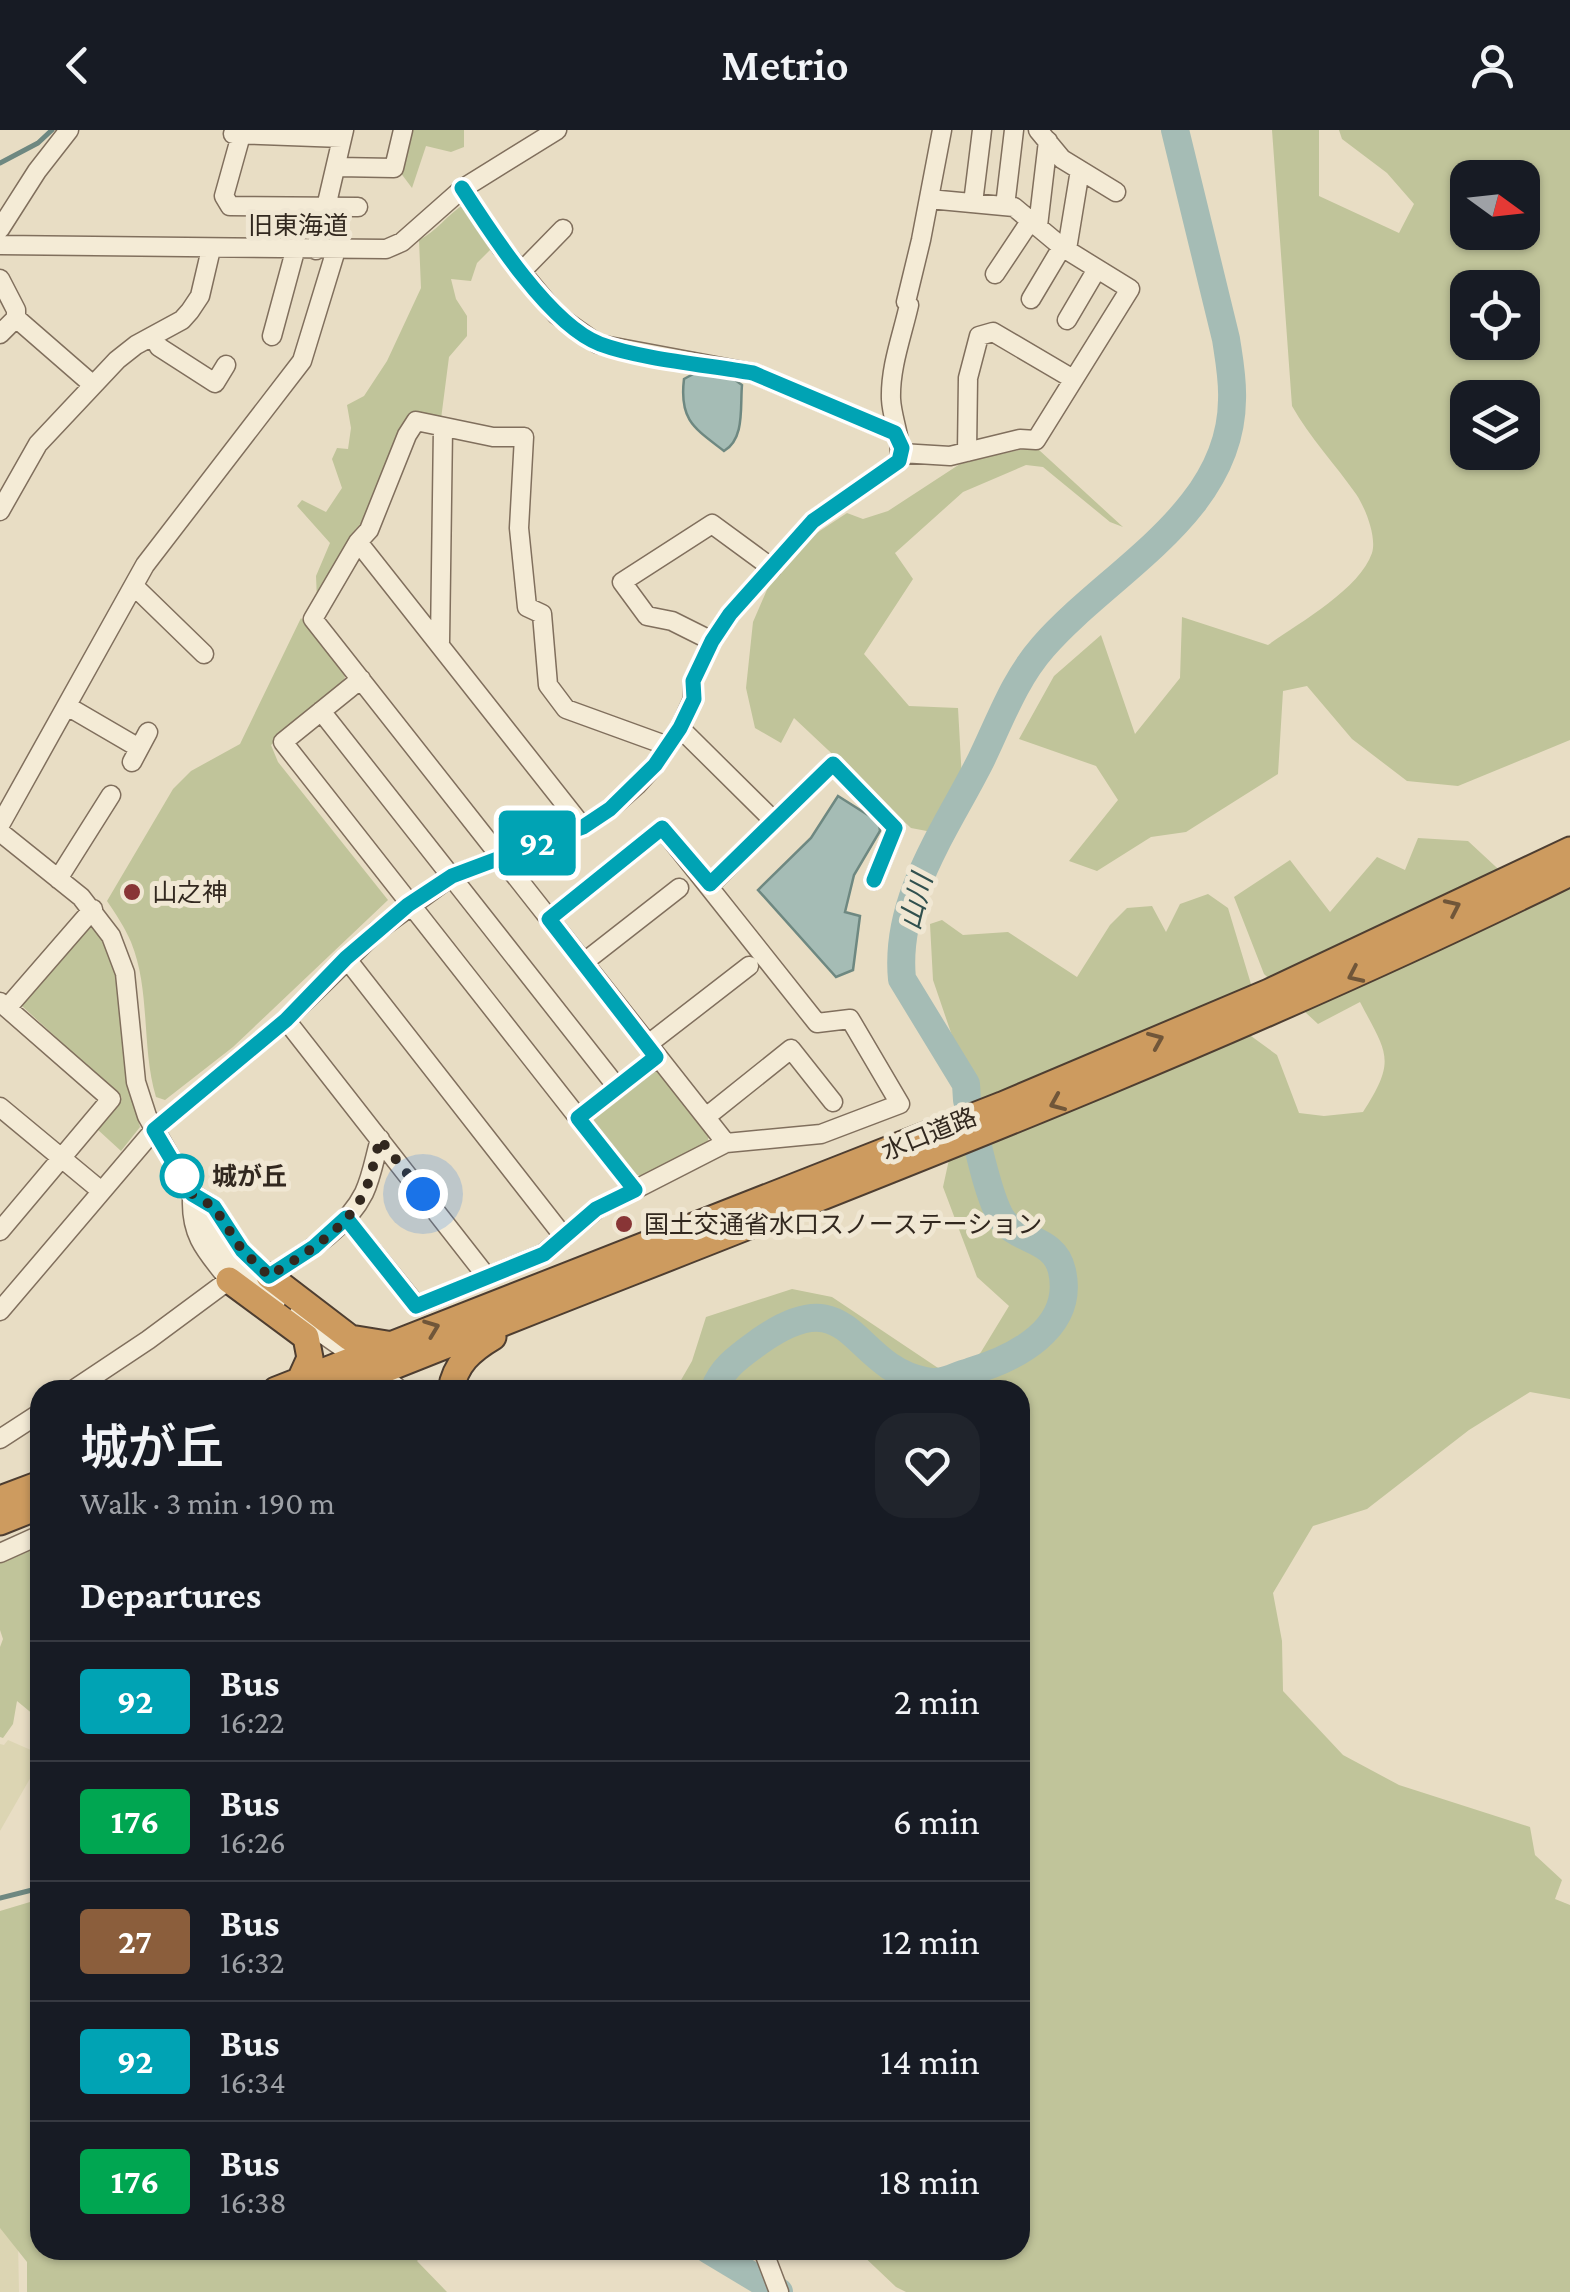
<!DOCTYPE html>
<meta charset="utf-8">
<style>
body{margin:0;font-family:"Crimson Pro","Noto Sans JP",serif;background:#20242c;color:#f1f3f6;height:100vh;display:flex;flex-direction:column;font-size:38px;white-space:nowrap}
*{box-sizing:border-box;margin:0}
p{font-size:32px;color:#9ea1a6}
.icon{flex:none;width:55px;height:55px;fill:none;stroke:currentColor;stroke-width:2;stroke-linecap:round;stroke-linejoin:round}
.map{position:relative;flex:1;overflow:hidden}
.panel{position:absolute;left:30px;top:1250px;width:1000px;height:880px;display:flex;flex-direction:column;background:#171b24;border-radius:30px;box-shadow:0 2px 8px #0004}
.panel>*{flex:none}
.badge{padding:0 20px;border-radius:8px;font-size:35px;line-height:65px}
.needle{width:65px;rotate:105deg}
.buttons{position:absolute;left:1450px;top:30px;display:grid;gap:20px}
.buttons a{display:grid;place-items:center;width:90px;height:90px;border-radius:20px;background:#171b24;box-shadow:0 2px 8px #0004;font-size:50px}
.you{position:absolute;width:50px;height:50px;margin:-25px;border:8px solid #fff;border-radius:50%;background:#1a73e8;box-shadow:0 0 0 15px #1a73e833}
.map>.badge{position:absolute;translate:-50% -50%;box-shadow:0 0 0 5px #fff}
h2{padding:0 50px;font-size:38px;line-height:90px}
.round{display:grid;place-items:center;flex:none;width:105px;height:105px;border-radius:30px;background:#20242c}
.overview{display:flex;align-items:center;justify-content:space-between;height:170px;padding:0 50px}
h1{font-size:48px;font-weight:600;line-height:75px}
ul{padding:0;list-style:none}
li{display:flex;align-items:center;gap:30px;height:120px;padding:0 50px;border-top:2px solid #363941}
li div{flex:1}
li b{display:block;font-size:38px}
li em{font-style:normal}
li .badge{min-width:110px;font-weight:700;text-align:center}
header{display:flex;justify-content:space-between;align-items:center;height:130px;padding:0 50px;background:#171b24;font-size:45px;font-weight:600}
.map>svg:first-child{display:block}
.farmland{fill:#dcd5b3}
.green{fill:#c0c49a;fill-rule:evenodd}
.water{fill:#a5bcb5;stroke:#6e8881;stroke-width:2.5}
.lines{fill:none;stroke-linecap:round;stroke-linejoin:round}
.stream{stroke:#6e8881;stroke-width:5}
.river{stroke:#a5bcb5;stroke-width:28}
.minor-casing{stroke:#806f5d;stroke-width:21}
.highway-casing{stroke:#4e3e31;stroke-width:29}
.minor{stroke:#f4ebd6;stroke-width:18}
.highway{stroke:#cd9b5f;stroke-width:25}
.oneway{stroke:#705639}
.line-casing{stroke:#fff;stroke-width:22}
.line{stroke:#00a3b4;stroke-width:15}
.walk{stroke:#32281f;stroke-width:10;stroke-dasharray:0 18}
.poi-dot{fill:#883536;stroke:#f0e7d3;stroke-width:4}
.stop-dot{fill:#fff;stroke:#00a3b4;stroke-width:5}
.labels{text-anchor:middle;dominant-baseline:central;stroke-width:10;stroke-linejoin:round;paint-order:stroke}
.street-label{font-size:25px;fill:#32281f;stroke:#f0e7d3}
.poi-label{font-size:25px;fill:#32281f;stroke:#f0e7d3;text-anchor:start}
.stop-label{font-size:25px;font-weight:bold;fill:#32281f;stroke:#f0e7d3;text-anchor:start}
.water-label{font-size:28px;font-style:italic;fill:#30504e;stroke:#f0e7d3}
</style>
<header><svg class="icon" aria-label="back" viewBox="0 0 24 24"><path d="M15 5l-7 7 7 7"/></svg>Metrio<svg class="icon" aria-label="person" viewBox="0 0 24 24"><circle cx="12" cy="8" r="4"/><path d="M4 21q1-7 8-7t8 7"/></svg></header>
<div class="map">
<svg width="1570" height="2162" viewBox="0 0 1570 2162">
<rect width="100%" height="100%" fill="#e8ddc4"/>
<path class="farmland" d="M8 1610 40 1624V1631L0 1701V1614L4 1615Z
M0 2084 18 2111 19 2162H0Z"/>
<path class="green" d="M413 0H464V17L451 22 426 16 412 58 400 42Z
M1272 0H1319V66L1399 103 1414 74 1387 43 1342 9 1339 0H1570V610L1458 656 1407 651 1352 609 1307 556 1283 561 1278 644 1186 702 1151 707 1097 741 1069 731 1118 670 1096 636 1019 609 1054 546 1101 505 1135 604 1180 548 1182 487 1268 515C1299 493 1360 459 1372 423 1377 407 1365 377 1356 364 1335 334 1310 308 1292 276ZM1468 48H1522V102H1468ZM1468 158H1522V212H1468ZM1468 268H1522V322H1468Z
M464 74 493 117 477 133 471 151 451 149 456 169 467 186V206L449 227 441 289 411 284 364 390 354 401 317 470 316 446 330 413 297 376 302 370 326 382 342 358 332 329 337 318 348 319 351 298 347 275 364 266 387 231 421 158 419 110C436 102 447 85 464 74Z
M1029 318 1039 320 1123 397 1110 392 1043 337 1026 335 963 362 895 423 913 449 864 524 909 576 958 578 962 650 932 702 911 698 794 588 781 613 755 598 746 558 753 492 772 448 806 410 847 383 863 389 888 381 963 332Z
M301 488 345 544 344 555 271 615 278 632 388 770 233 917 165 970 156 967C141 917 151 861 131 812 125 798 116 784 107 771L173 659 191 641 240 614Z
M1418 708 1468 711 1537 775 1570 754V1269L1530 1262 1469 1300 1367 1379 1313 1396 1273 1463 1282 1511 1283 1561 1343 1625 1399 1655 1530 1697 1535 1725 1562 1750 1555 1769 1570 1775V2162H906L896 2157 857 2120H1020V1260H677V1257L692 1231 706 1187 792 1159 832 1167 956 1250 981 1222 1009 1176 977 1147 943 1057 953 1011 962 935 933 850 930 794 942 790 963 805 1008 802 1077 847 1110 795 1127 778 1152 776 1166 802 1180 774 1208 764 1228 778 1254 864 1251 906 1277 925 1299 983 1324 986 1363 982C1397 929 1387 924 1360 872L1318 894 1264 844 1234 767 1290 730 1330 782 1377 727 1405 740Z
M92 795C129 841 120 888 128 943 130 961 136 979 140 997L121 1021 97 999 122 968 21 875Z
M649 937 657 939 709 1004 707 1015 645 1047 630 1043 588 990Z
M40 1411V1590L17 1571 13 1594 3 1608 0 1607V1517L3 1509 0 1500V1425Z
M40 1769V2120H427L417 2131 447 2162H27V2132L0 2098V1781Z"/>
<path class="water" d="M697 242 731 247 742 255C740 277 745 309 724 321 694 298 679 290 684 249Z
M838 666 879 692 880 701 854 745 845 782 860 786 853 840 836 847 758 760 811 708Z"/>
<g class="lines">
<path class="stream" d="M0 33 38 13 52 0
M0 1768 40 1758"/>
<path class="river" d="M714 1260C722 1237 741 1225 760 1211 853 1146 850 1236 925 1251 943 1255 953 1246 969 1242 1014 1229 1075 1199 1062 1141 1055 1110 1025 1112 1006 1094 989 1078 974 997 967 970L966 954 902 849C894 768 947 698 981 630 1000 591 1014 550 1043 517 1108 442 1231 383 1232 270 1233 249 1229 229 1226 209L1175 0
M709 2120 779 2162"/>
<defs>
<path id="minor" d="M1038 0 1062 29 1116 62
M233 4 342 8
M241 5 224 66 230 76 358 77
M338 37 394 38 403 0
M462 59 501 117 557 185 598 214 753 243 895 303
M973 73 982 0
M1005 76 1014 0
M1038 96 1048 11
M0 99 37 41 69 0
M0 115 386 119 402 112 462 59 557 0
M1067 119 1080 40
M316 120 344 0
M522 141 563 99
M995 144 1031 90
M0 149 16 180V188L93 255
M1031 169 1062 117
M1067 190 1097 139
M0 204 16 188
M153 206 159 217 215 253 226 235
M272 206 295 121
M967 322 968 248 979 206 993 202 1073 249
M901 323 950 326 1020 309 1036 310 1130 159 1062 117 1014 77 929 69
M0 381 38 314 117 230 136 215 182 190 190 181 200 166 211 119
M358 412 583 697
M134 456 204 524
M712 511 672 491 647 486 622 452 712 394 772 438
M440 512 443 298
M361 549 283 612 635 1060
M67 576 139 618
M321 581 617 957
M680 598 774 691 710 755
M668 616 566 579 548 555 542 484 527 477 519 398 524 307H493L416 291 407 305 369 400 358 412 313 489 726 1013
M132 632 148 602
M774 691 833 634 895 698 874 750
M0 695 145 435 302 231 336 120
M0 702 81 767 111 806 125 843 136 952 147 986 220 1114 254 1153 276 1171
M58 749 111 665
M346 828 564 1107
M583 833 679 758
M0 872 111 969 0 1101
M7 878 93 779
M286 890 487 1147 543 1124 597 1079 726 1013 821 1004 900 974 850 889 817 893 662 698 549 789
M647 915 749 836
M0 977 100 1060
M706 987 791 919 833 972
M578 988 657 927
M193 1064 214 1077 242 1120 269 1146C303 1124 345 1101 364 1063 372 1046 375 1026 380 1009
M346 1088 417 1176 487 1147
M0 1181 154 1000 286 890 377 801 452 746 583 697 610 679 637 655 655 635 680 598 693 569V551L712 511 730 484 813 391 899 331C903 311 892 290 891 269 890 237 902 206 909 175L906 172 921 110 942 0
M297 1186 346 1220
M394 1255 400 1260
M73 1260 148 1210 229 1150C207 1122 191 1107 192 1070
M0 1309 40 1283
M0 1423 40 1405
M763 2120 779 2162"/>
<path id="highway" d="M269 1146 350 1208 387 1214
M229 1150 306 1207 310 1228 300 1250
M276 1260 1002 975 1269 862 1570 720
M334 1260C749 1093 1169 941 1570 743
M451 1260C455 1234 471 1220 493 1207
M0 1369 40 1354
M0 1392 40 1376"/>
</defs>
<use href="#minor" class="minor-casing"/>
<use href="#highway" class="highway-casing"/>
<use href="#minor" class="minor"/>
<use href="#highway" class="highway"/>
</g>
<defs><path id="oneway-chevron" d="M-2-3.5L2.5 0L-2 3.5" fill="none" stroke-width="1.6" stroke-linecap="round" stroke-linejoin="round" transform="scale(2.5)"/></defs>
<g class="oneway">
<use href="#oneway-chevron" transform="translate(1453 777) rotate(-25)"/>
<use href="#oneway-chevron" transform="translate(1355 845) rotate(155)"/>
<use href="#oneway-chevron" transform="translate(1156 910) rotate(-23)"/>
<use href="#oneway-chevron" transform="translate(1057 973) rotate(157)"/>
<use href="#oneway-chevron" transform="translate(432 1198) rotate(-21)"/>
</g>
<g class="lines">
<defs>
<path id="line" d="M462 58C491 103 550 195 600 214 640 229 708 235 753 243L895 303 902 318 899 331 813 391 730 484 712 511 693 551 694 569 680 598 655 635 610 679 583 697 452 746 408 775 346 828 286 890 154 1000 192 1064 214 1077 242 1120 269 1146 314 1117 346 1088 416 1176 544 1124 596 1079 635 1060 578 988 656 927 549 789 662 698 710 754 833 634 895 698 874 750"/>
</defs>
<use href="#line" class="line-casing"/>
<use href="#line" class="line"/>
<path class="walk" d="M182 1046 173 1032 192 1064 214 1077 242 1120 269 1146C303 1125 345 1101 364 1063 372 1046 375 1026 380 1009L423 1064"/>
</g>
<g class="poi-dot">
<circle cx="132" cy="762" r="10"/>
<circle cx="624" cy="1094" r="10"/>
</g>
<circle class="stop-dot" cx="182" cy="1046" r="20"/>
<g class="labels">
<g class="street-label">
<text x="298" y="95">旧東海道</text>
<text transform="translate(929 1004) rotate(-22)">水口道路</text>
</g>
<g class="poi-label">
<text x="152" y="762">山之神</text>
<text x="644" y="1094">国土交通省水口スノーステーション</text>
</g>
<g class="stop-label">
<text x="212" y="1046">城が丘</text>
</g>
<g class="water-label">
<text transform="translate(916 772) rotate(-76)">山川</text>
</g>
</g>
</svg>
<div class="buttons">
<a><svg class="needle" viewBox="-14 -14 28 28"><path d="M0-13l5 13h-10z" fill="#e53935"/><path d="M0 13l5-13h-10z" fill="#9ea1a6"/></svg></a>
<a><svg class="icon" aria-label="locate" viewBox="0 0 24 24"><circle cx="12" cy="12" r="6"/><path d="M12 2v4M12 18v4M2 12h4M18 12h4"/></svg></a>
<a><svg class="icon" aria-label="layers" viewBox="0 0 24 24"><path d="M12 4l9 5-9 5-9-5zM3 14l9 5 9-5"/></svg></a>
</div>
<div class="you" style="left:423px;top:1064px"></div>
<b class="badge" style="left:537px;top:713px;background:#00a3b4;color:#fff">92</b>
<section class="panel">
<div class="overview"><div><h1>城が丘</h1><p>Walk · 3 min · 190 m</p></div><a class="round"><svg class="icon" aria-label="heart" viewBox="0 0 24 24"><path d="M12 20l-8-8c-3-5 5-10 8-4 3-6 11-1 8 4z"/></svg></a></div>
<h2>Departures</h2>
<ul>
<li><span class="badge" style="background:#00a3b4;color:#fff">92</span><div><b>Bus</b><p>16:22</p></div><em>2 min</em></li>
<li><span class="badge" style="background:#00a651;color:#fff">176</span><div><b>Bus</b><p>16:26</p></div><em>6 min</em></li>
<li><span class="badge" style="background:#8b5e3c;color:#fff">27</span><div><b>Bus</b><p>16:32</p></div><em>12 min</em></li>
<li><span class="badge" style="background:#00a3b4;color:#fff">92</span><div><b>Bus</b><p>16:34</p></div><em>14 min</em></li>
<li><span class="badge" style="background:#00a651;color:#fff">176</span><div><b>Bus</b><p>16:38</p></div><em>18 min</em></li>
</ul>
</section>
</div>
